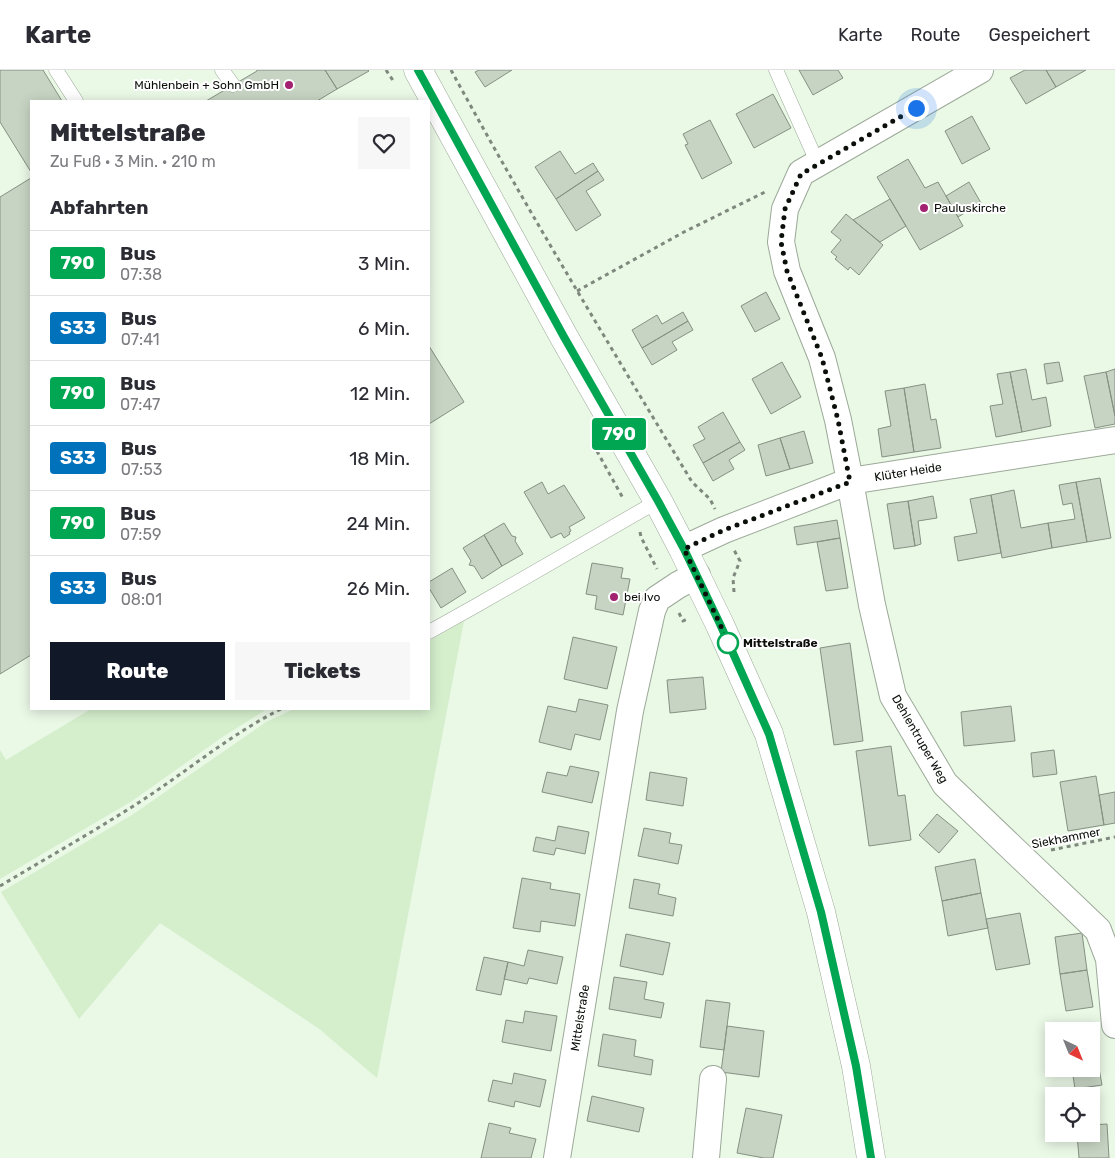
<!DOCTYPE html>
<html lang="de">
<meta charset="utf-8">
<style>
body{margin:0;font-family:Rubik,sans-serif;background:#f7f7f7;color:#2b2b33;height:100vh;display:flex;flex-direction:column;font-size:19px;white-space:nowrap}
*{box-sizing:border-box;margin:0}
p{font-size:16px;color:#7c7c81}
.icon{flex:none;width:28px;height:28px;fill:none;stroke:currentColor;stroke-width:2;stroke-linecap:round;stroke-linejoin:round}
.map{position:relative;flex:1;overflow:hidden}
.drawer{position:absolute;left:30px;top:30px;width:400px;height:610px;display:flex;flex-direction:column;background:#fff;border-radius:0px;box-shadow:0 2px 12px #0003}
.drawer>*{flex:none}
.badge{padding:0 10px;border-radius:4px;font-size:18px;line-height:32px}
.needle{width:32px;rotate:137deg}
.controls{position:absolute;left:1045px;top:952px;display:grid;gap:10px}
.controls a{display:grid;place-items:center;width:55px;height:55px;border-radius:0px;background:#fff;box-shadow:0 2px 12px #0003;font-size:25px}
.you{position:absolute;width:25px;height:25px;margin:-12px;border:4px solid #fff;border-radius:50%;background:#1a73e8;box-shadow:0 0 0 8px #1a73e833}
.map>.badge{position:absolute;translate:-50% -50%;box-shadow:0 0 0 2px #fff}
h2{padding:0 20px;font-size:19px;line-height:45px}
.round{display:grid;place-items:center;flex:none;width:52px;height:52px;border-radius:0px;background:#f7f7f7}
.headline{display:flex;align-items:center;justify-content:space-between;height:85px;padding:0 20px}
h1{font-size:24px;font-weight:800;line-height:38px}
.primary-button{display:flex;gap:10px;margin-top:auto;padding:10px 20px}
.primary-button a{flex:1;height:58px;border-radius:0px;background:#111827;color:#fff;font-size:20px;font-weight:800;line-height:58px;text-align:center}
.primary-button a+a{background:#f7f7f7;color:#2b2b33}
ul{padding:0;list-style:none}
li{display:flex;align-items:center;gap:15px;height:65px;padding:0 20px;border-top:1px solid #e1e1e2}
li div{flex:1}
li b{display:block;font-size:19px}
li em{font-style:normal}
li .badge{min-width:55px;font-weight:700;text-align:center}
header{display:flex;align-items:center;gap:30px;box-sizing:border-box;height:70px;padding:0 25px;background:#fff;border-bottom:1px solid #e1e1e2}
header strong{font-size:24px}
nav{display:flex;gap:28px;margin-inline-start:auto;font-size:18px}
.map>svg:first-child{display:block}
.green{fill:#d5efcd}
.building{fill:#c7d4c3;stroke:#859182}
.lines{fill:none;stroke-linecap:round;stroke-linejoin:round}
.service-casing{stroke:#9ca999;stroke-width:15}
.minor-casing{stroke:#9ca999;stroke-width:28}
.primary-casing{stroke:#9ca999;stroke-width:29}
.path{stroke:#7f887c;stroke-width:3;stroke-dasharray:4 4;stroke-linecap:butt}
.service{stroke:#fff;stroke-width:14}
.minor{stroke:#fff;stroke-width:26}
.primary{stroke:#fff;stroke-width:28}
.line-casing{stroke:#fff;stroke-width:11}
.line{stroke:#00a651;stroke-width:8}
.walk{stroke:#0b0f0a;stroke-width:5;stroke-dasharray:0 9}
.poi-dot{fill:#a22170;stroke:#fff;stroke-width:2}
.stop-dot{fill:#fff;stroke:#00a651;stroke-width:2.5}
.labels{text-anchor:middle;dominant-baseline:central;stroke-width:4;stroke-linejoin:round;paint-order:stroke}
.poi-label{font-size:12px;fill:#0b0f0a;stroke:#fff;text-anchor:start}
.street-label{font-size:12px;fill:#0b0f0a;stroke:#fff}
.stop-label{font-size:12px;font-weight:bold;fill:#0b0f0a;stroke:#fff;text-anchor:start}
</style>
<header>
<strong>Karte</strong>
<nav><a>Karte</a><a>Route</a><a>Gespeichert</a></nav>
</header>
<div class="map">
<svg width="1115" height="1088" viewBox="0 0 1115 1088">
<rect width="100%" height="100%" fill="#eaf8e6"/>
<path class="green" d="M464 551 377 1008 318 958 160 853 79 949 1 822 132 745 266 652 294 639H429V571Z
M91 639H267L221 668 132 731 0 809V680L6 690Z"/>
<path class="building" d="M0 0H43L62 31H31V102L0 52Z
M257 0H325L337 19 317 31H206L257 1Z
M325 0H368L369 1 337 19Z
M479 0H512L485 17 475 2Z
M799 0H838L843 8 813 25Z
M1025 0H1046L1056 17 1026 34 1010 8Z
M1046 0H1086L1056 17Z
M773 24 791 58 754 78 736 44Z
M972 46 990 79 962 94 945 61Z
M710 50 732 93 702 109 685 75 688 74 683 64Z
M560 81 575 104 593 93 598 101 556 129 535 97Z
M908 89 925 118 938 112 963 156 920 180 877 107Z
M598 101 604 110 586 121 601 145 576 161 556 129Z
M31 108V585L0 604V127Z
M969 112 981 133 958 147 946 126Z
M890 129 906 156 880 172 853 150Z
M846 144 883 175 859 205 850 197 848 200 835 189 837 187 831 182 841 170 831 162Z
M766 222 780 249 755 262 741 236Z
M683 242 688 251 642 278 632 260 657 245 662 254Z
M688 251 693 260 672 272 677 280 652 295 642 278Z
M429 276 464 332 429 354Z
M782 292 801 327 771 344 752 309Z
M1059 292 1063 311 1047 314 1044 294Z
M1026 299 1032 330 1046 327 1051 356 1022 362 1010 302Z
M1115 299V346L1106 302Z
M1010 302 1022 362 996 367 990 336 1003 334 997 304Z
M1106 302 1115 346V354L1095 358 1084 306Z
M925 314 931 350 936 349 941 378 914 382 904 318Z
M904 318 914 382 882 387 878 359 891 356 885 321Z
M723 342 740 372 703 393 693 375 705 369 698 357Z
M804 361 813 393 790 399 780 368Z
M780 368 790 399 766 406 758 375Z
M740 372 745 380 729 390 734 399 713 411 703 393Z
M1100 408 1111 468 1087 472 1076 412Z
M542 412 548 424 564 415 585 448 569 457 571 461 569 462 570 464 564 468 561 463 551 468 524 422Z
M1076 412 1087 472 1052 478 1048 453 1075 449 1072 433 1063 435 1059 415Z
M1014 420 1021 458 1048 453 1052 478 1002 488 991 425Z
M991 425 1001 483 958 491 954 467 977 463 970 429Z
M933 426 937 448 918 451 921 474 915 476 908 431Z
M908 431 915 476 894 479 887 434Z
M837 450 840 468 797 475 794 457Z
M504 453 512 466 516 467 515 471 523 484 502 496 484 465Z
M484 465 502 496 482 509 474 496 469 495 471 491 463 478Z
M840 468 848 518 826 521 817 472Z
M592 493 623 498 621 508 630 509 623 545 595 539 597 526 586 524Z
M452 498 466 522 441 538 429 518V512Z
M573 567 617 577 607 619 564 609Z
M850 573 863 671 834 675 820 578Z
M703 607 706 639 670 643 667 610Z
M579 629 608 635 600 670 575 664 571 680 539 672 548 636 576 642Z
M1011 636 1015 671 964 676 961 642Z
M891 676 898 726 905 725 911 770 869 776 856 681Z
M1054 680 1057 704 1033 707 1031 683Z
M570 696 599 702 592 733 542 722 547 702 567 706Z
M650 702 687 708 683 736 646 730Z
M1096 706 1104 755 1068 761 1060 712Z
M1115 722V753L1104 755 1099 725Z
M937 744 958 761 939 783 919 765Z
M558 756 589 762 585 784 556 778 554 785 533 781 536 767 555 771Z
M644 758 671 763 669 773 682 775 678 794 638 786Z
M975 789 981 823 942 831 935 797Z
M522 808 551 813 550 819 580 824 575 856 541 851 540 862 513 858Z
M634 809 660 814 658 824 676 828 673 846 629 838Z
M981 823 988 858 948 866 942 831Z
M1020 843 1030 894 996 900 986 849Z
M1082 863 1087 900 1060 904 1055 867Z
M626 864 670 873 663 905 620 896Z
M528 880 563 887 557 914 529 908 527 914 504 909 508 892 524 896Z
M484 887 508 892 501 925 476 920Z
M1087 900 1093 937 1066 941 1060 904Z
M614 907 647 912 644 929 664 933 661 948 609 939Z
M706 930 730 933 724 980 700 977Z
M525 941 557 946 551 981 502 972 506 950 523 953Z
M727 956 764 961 759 1007 721 1002Z
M1093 958 1097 987 1091 988V961H1074Z
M603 964 636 970 634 986 653 990 651 1005 598 996Z
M1097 987 1102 1015 1075 1019 1072 999H1091V988Z
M514 1003 546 1010 540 1037 515 1031 514 1037 488 1031 493 1010 512 1014Z
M592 1026 644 1038 639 1062 587 1051Z
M746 1038 782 1045 773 1088H764L737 1083Z
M489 1053 511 1058 509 1063 536 1069 531 1088H481Z
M1107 1054 1109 1088H1079L1077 1064H1091V1055Z"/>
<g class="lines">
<defs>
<path id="service" d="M56 0 76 31
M222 0 233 15
M776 0 818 94
M429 562 479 534 658 431"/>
<path id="minor" d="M980 0 801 103 785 139 781 172 787 201 822 288 838 350 850 411 872 535 893 626 945 714 1098 860 1109 889 1115 955
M683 479 724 460 850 411 1115 370
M557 1088 630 641 652 541 657 529 678 515 697 505
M706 1088 713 1009"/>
<path id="primary" d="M418 0 564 267 658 431 683 479 720 555 769 664 821 842 856 996 871 1088"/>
</defs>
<use href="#service" class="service-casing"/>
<use href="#minor" class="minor-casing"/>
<use href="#primary" class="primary-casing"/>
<path class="path" d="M386 0 394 12
M451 0C527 140 610 276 692 412L710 429 715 439
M577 221 684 162 765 122
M593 374 624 430
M640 462 641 467 657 499
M734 522 733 508 740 491 734 480
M679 543 683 551 689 548
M1051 780 1115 767
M0 816C45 789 91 763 135 735 184 704 229 665 281 639"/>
<use href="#service" class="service"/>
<use href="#minor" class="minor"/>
<use href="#primary" class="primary"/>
</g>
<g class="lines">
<defs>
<path id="line" d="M418 0 564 267 658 431 684 479 720 554 769 664 821 842 856 996 871 1088"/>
</defs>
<use href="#line" class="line-casing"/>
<use href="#line" class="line"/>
<path class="walk" d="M728 573 720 554 684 479 724 460 850 412 838 350 822 288 787 201 781 172 785 139 801 104 916 38"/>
</g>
<g class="poi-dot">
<circle cx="289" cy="15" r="5"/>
<circle cx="924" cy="138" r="5"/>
<circle cx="614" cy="527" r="5"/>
</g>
<circle class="stop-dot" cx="728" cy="573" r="10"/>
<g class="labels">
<g class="poi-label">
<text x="279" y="15" text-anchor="end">Mühlenbein + Sohn GmbH</text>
<text x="934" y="138">Pauluskirche</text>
<text x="624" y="527">bei Ivo</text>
</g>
<g class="street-label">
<text transform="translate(908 402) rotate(-9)">Klüter Heide</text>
<text transform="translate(920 669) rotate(60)">Dehlentruper Weg</text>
<text transform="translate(1066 768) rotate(-11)">Siekhammer</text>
<text transform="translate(580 948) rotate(-81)">Mittelstraße</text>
</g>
<g class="stop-label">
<text x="743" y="573">Mittelstraße</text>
</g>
</g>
</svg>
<div class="controls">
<a><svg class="needle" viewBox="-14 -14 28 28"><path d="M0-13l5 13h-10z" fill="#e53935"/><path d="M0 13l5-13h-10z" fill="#7c7c81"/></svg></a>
<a><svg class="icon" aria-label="locate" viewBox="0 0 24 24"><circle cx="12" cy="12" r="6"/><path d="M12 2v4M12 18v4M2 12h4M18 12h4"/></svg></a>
</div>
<div class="you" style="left:916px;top:38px"></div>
<b class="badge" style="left:619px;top:364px;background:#00a651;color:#fff">790</b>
<section class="drawer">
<div class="headline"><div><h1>Mittelstraße</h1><p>Zu Fuß · 3 Min. · 210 m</p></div><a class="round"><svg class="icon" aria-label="heart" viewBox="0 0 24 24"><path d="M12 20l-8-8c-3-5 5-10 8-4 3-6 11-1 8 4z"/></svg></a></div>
<h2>Abfahrten</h2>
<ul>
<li><span class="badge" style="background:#00a651;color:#fff">790</span><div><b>Bus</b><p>07:38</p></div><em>3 Min.</em></li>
<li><span class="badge" style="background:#0072bc;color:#fff">S33</span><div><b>Bus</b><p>07:41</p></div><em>6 Min.</em></li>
<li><span class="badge" style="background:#00a651;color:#fff">790</span><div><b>Bus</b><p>07:47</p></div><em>12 Min.</em></li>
<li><span class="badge" style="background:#0072bc;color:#fff">S33</span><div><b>Bus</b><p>07:53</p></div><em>18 Min.</em></li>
<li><span class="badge" style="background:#00a651;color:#fff">790</span><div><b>Bus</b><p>07:59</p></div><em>24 Min.</em></li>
<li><span class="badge" style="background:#0072bc;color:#fff">S33</span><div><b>Bus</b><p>08:01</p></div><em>26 Min.</em></li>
</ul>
<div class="primary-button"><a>Route</a><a>Tickets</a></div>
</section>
</div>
